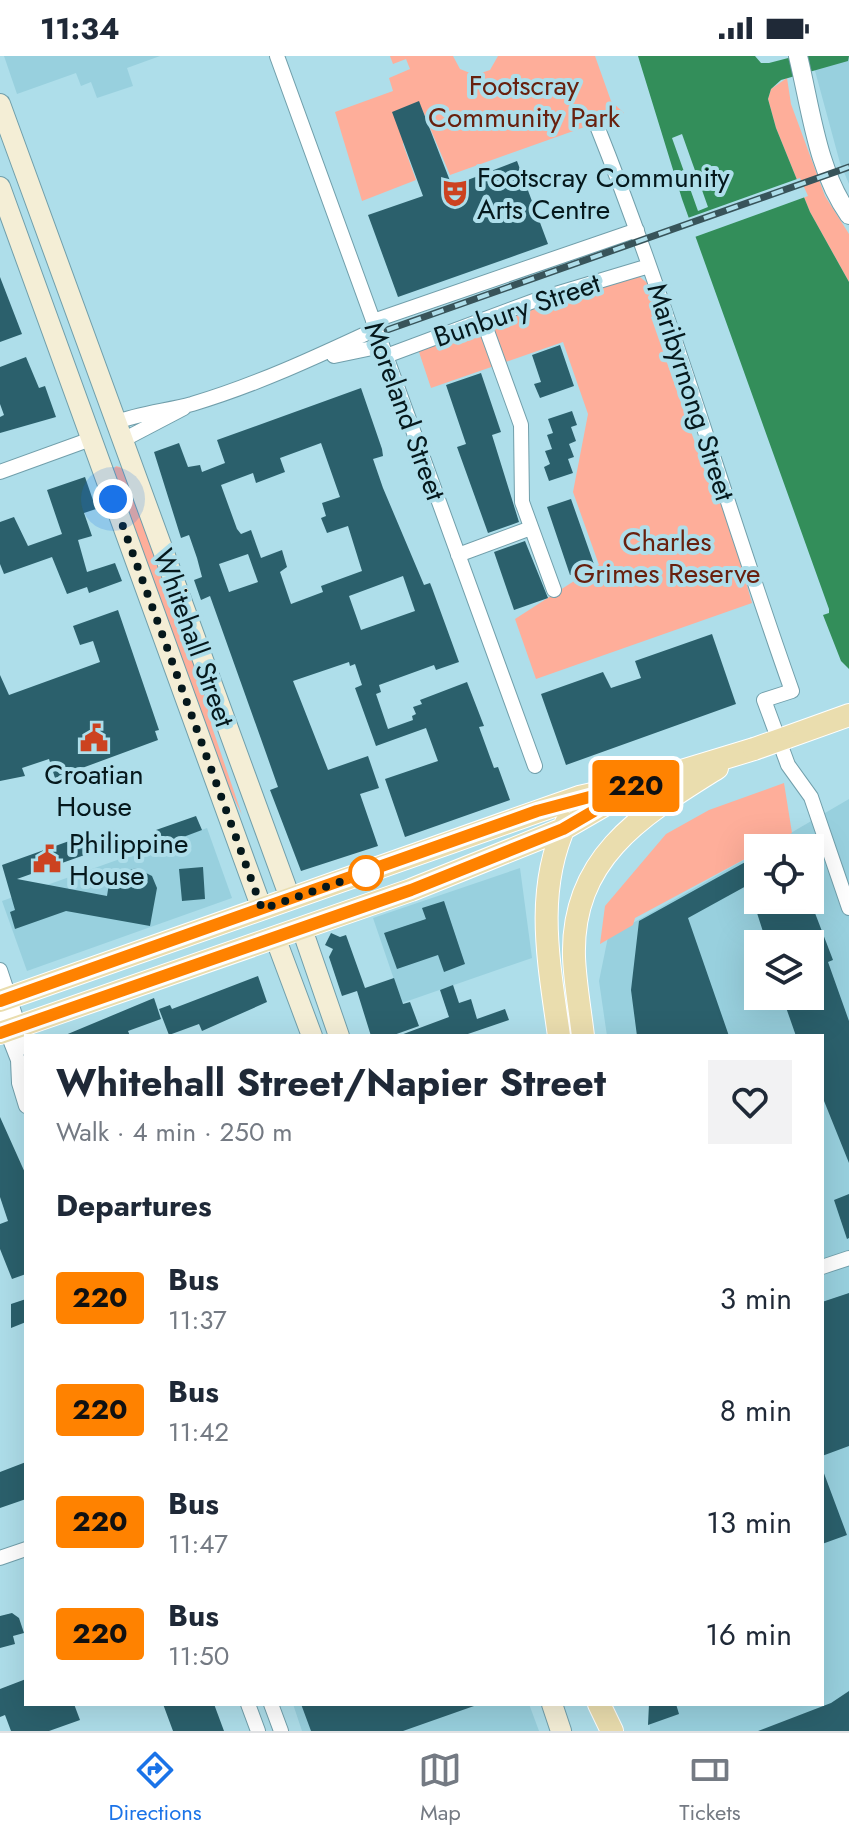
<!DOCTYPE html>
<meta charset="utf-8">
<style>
body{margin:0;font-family:Jost,sans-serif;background:#f2f2f3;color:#1f2937;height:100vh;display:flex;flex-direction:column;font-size:30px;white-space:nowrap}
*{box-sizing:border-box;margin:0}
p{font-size:26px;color:#747a83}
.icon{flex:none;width:44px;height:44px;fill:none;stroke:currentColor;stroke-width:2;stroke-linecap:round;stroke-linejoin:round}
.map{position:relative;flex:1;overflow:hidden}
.side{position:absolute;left:24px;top:978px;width:800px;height:672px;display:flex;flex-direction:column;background:#fff;border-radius:0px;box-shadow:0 8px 32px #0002}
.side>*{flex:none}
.badge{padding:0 16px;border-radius:6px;font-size:28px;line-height:52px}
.tools{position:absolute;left:744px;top:778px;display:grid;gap:16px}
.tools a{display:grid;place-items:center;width:80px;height:80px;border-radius:0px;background:#fff;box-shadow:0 8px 32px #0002;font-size:40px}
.you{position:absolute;width:40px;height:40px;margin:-20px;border:6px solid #fff;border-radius:50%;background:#1a73e8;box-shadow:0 0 0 12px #1a73e833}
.map>.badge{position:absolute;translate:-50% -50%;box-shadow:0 0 0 4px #fff}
h2{padding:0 32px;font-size:30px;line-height:72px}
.round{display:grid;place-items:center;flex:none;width:84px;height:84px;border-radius:0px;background:#f2f2f3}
.summary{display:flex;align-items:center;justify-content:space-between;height:136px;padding:0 32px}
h1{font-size:38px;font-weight:700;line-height:60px}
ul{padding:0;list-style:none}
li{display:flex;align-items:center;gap:24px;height:112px;padding:0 32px}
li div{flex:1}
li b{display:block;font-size:30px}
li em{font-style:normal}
li .badge{min-width:88px;font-weight:700;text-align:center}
.status{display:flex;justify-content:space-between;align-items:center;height:56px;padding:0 40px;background:#fff;direction:ltr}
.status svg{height:22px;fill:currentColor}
.tabs{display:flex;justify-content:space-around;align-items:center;height:112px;border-top:2px solid #e0e1e3;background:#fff;font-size:22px;color:#747a83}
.tabs a{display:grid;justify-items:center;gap:4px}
.tabs .on{color:#1a73e8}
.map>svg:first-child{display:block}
.built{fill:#98d0de;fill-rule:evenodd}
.green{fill:#feae9a}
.water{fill:#338e5a}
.pier{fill:#aedeea}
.building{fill:#2b606c;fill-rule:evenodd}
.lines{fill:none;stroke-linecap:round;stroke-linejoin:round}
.minor-casing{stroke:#719fab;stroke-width:16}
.tertiary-casing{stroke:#719fab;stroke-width:20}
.secondary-casing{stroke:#719fab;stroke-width:22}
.primary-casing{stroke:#fff;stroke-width:24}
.minor{stroke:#fff;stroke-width:14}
.tertiary{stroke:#fff;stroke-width:18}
.secondary{stroke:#f4eed6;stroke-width:20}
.primary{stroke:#eaddae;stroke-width:22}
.rail-casing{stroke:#38545a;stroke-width:7}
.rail{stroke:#aedeea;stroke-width:4;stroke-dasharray:12;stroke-linecap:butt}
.primary-bridge-casing{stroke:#fff;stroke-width:24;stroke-linecap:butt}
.primary-bridge{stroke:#eaddae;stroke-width:22}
.line-casing{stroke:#fff;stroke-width:18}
.line{stroke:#ff8200;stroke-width:12}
.walk{stroke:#05181c;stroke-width:8;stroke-dasharray:0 14.4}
.stop-dot{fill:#fff;stroke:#ff8200;stroke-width:4}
.labels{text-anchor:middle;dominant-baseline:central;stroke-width:8;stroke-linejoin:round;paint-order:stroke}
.park-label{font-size:28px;fill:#68200e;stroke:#aedeea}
.poi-label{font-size:28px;fill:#05181c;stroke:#aedeea;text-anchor:start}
.street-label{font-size:28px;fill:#05181c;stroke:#aedeea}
</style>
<div class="status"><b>11:34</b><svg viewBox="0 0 49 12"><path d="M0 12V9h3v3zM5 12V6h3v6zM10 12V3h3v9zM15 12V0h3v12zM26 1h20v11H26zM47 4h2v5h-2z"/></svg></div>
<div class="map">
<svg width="849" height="1675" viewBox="0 0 849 1675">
<rect width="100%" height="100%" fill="#aedeea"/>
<path class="built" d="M4 0H160L127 12 133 30 97 42 91 26 81 30 76 17 17 38Z
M811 0H849V128L840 107Z
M849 743V1675H650V1648H822V980H607L599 925 608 881 758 796V844H810V792H765ZM758 888H810V940H758Z
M207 772 232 842 27 915 2 845Z
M520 812 532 902 402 947 373 862Z
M293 1648H529L539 1675H302Z"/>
<path class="green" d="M390 0H453L460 13 475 19 490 14 498 0H595L611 45 624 57 450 119 419 46 403 88 416 124 362 145 335 56 393 35 389 22 410 13 406 3 393 8Z
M787 22 791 48 825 140 849 178V226L810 156 776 72 768 43 771 33Z
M635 217 651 230 660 257 651 261 710 430 718 428 752 547 536 623 515 563 599 509 573 436 588 358 563 286 431 332 418 293Z
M116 410 123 412 202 631 213 674 242 759 221 716 112 415Z
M784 727 792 777 758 792V796L635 862 633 869 600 888 605 850 666 778 709 754Z"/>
<path class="water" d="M638 0H755L761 7H769L796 0H849L848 5 781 24 771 33 768 43 776 72 810 156 849 226V613L841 605 823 559 829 557V553L682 143Z"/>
<path class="pier" d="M682 78 708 151 698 155 672 82Z
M800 122 808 140 692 182 685 163Z"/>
<path class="building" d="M419 45 452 130 517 105 548 188 398 241 368 159 423 140 392 56Z
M0 221 22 278 0 286Z
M560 289 574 330 540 342 534 328 541 326 532 299Z
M26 301 39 332 45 330 56 361 0 377V361L4 359 0 348V311Z
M481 317 501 376 492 379 519 466 488 477 457 391 466 388 446 329Z
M361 332 382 393 383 400 373 403 383 432 424 529 430 527 432 532 459 606 436 614 434 609 379 629 381 636 376 638 388 673 413 664 412 660 416 658 413 651 422 648 420 644 467 626 484 670 479 671 494 712 498 711 510 744 405 781 385 723 438 705 426 672 376 690 355 632 362 629 355 608 350 610 349 606 293 625 328 714 368 700 379 732 360 738 378 790 301 815 270 734 278 731 266 697 210 540 201 544 194 524 202 521 197 502 189 479 181 482 154 396 179 387 188 411 200 409 202 416 225 407 217 384ZM321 387 340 441 322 447 326 460 321 462 327 477 348 470 362 515 321 530 323 536 291 548 280 516 287 511 282 494 261 502 251 474 241 478 237 473 221 429 253 417 256 427 285 416 280 402ZM248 498 258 526 229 536 219 508ZM403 520 415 555 361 574 349 540Z
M572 355 577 369 571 371 576 385 569 388 574 401 568 403 573 417 549 425 544 411 550 408 545 395 552 393 547 379 553 377 548 363Z
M85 421 96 453 84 457 92 480 78 484 87 516 115 507 122 525 89 537 87 531 67 538 52 501 4 518 0 508V466L14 461 28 490 62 478 47 434Z
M571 443 595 511 570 519 547 451Z
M525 485 548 542 514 554 494 496Z
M118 554 159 674 155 675 158 684 55 722 49 703 22 712 25 720 0 725V619L9 639 100 606 93 585 80 589 73 570Z
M712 578 736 648 566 709 541 638 603 616 611 632 641 622 635 605Z
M196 760 202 774 162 789 156 774Z
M86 779 93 796 17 823 107 840 110 821 136 812 152 820 157 832 150 870 66 855 15 873 10 856 15 854 2 809Z
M758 799V844H810L833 904 828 906 849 965V1107L822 1040V980H796L782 940H810V888H767L748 829 688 862 729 980H637L631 934 639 865Z
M203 811 205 843 182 845 179 813Z
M444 845 465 908 444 916 438 899 397 913 384 877 426 863 422 852Z
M331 877 340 881 346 879 365 932 394 922 403 948 410 946 419 970 391 980H371L357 935 342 940 329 901 333 893 325 889Z
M258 920 267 946 202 975 199 968 169 979 159 953 170 949 172 953Z
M453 929 459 947 471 943 477 963 505 953 509 964 462 980H398L449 961 440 934Z
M154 942 161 963 128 975 130 980H63Z
M0 1061 26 1119V1218L12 1223 0 1193V1168L8 1165 0 1141Z
M849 1138V1182L847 1183 834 1144Z
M849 1237V1390L822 1400V1246Z
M26 1243V1266L11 1272V1248Z
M26 1406V1443L0 1452V1416Z
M822 1412 847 1479 822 1488Z
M12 1557 19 1562 24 1577 13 1580 15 1588 0 1592V1560Z
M26 1623V1648H74L80 1664 49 1675H11L5 1659 0 1661V1633Z
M849 1635V1675H758L831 1647Z
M163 1648H214L224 1675H173Z
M301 1648H474V1650L403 1675H311Z
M649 1648H676L679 1658 648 1669Z"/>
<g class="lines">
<defs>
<path id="minor" d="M277 0 535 710
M597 70C671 255 725 447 792 635L764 644 788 709 811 741 849 852
M483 264 521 369 522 446 554 534
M373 265 637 174
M334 300 382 290
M386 300 539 243 649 210
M114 367C140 357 166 355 192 348 256 329 316 301 376 273
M121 385 184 352
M0 416 91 383
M458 499 531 472
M0 914 26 992
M0 958 18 1004 19 1027 26 1050
M822 1211 849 1202
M0 1502 26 1493
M248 1648 258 1675
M271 1648 281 1675"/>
<path id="tertiary" d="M798 0C811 53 817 114 849 159"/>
<path id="secondary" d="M0 48 290 842
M0 131 262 853
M302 873 339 980
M275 881 312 980
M552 1648 561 1675"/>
<path id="primary" d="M785 682 849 659
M0 945 579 741 642 727 754 693
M0 977 411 834 563 773 627 736
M559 980C549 907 534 836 566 767
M583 980C580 954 575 927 574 901 571 801 642 759 717 712
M599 1648 612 1675"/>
</defs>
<use href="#minor" class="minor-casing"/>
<use href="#tertiary" class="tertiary-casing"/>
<use href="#secondary" class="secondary-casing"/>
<use href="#primary" class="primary-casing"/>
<use href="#minor" class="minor"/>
<use href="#tertiary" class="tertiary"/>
<use href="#secondary" class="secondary"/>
<use href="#primary" class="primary"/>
<defs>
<path id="rail" d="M387 274 849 111"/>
</defs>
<use href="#rail" class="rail-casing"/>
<use href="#rail" class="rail"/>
<defs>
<path id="primary-bridge" d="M754 693 785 682"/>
</defs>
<use href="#primary-bridge" class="primary-bridge-casing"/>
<use href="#primary-bridge" class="primary-bridge"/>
</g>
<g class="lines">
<defs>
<path id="line" d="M0 945 537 755 642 727 563 773 411 834 0 977"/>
</defs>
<use href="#line" class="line-casing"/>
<use href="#line" class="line"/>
<path class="walk" d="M113 443 262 853 366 817"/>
</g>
<defs>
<symbol id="theatre-bare" viewBox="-9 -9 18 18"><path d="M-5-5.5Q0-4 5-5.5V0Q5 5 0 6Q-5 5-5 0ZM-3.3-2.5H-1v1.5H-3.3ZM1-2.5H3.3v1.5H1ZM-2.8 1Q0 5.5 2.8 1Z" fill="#cc4220" stroke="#aedeea" stroke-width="2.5" paint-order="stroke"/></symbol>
<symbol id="civic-bare" viewBox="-9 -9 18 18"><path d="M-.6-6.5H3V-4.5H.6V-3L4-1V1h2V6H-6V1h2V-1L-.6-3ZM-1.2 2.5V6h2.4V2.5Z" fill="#cc4220" stroke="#aedeea" stroke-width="2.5" paint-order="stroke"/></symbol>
</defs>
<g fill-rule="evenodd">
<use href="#theatre-bare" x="435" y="117" width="40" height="40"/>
<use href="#civic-bare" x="74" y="662" width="40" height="40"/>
<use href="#civic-bare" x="27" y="783" width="40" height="40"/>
</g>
<circle class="stop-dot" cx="366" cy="817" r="16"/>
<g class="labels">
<g class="park-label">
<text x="524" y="29">Footscray<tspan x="524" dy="32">Community Park</tspan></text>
<text x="667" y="485">Charles<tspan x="667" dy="32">Grimes Reserve</tspan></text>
</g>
<g class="poi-label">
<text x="477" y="121">Footscray Community<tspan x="477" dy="32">Arts Centre</tspan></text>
<text x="94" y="718" text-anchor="middle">Croatian<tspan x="94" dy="32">House</tspan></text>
<text x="69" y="787">Philippine<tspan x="69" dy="32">House</tspan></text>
</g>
<g class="street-label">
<text transform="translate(517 254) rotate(-19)">Bunbury Street</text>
<text transform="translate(691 336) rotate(72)">Maribyrnong Street</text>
<text transform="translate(405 355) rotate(70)">Moreland Street</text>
<text transform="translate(194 582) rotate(70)">Whitehall Street</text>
</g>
</g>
</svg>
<div class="tools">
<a><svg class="icon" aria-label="locate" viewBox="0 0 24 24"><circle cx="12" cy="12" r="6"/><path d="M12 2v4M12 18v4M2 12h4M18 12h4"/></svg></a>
<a><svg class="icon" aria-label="layers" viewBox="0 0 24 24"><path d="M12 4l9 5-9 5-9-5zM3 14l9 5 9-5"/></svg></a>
</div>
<div class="you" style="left:113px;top:443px"></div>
<b class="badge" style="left:636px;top:730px;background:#ff8200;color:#111">220</b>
<section class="side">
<div class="summary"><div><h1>Whitehall Street/Napier Street</h1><p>Walk · 4 min · 250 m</p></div><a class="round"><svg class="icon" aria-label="heart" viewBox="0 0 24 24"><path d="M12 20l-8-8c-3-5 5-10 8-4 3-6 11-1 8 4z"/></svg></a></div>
<h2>Departures</h2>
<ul>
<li><span class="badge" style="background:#ff8200;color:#111">220</span><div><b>Bus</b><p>11:37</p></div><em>3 min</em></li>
<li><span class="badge" style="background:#ff8200;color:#111">220</span><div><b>Bus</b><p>11:42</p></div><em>8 min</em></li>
<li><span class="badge" style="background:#ff8200;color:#111">220</span><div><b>Bus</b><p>11:47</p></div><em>13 min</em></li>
<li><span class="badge" style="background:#ff8200;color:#111">220</span><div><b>Bus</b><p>11:50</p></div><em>16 min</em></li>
</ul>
</section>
</div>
<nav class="tabs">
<a class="on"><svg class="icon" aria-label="directions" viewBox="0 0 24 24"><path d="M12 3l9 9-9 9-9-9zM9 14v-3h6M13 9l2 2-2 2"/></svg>Directions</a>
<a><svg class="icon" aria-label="map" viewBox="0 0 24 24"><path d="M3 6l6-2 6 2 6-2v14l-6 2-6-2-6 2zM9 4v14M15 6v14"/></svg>Map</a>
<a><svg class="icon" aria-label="tickets" viewBox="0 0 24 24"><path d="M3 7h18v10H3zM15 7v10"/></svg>Tickets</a>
</nav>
